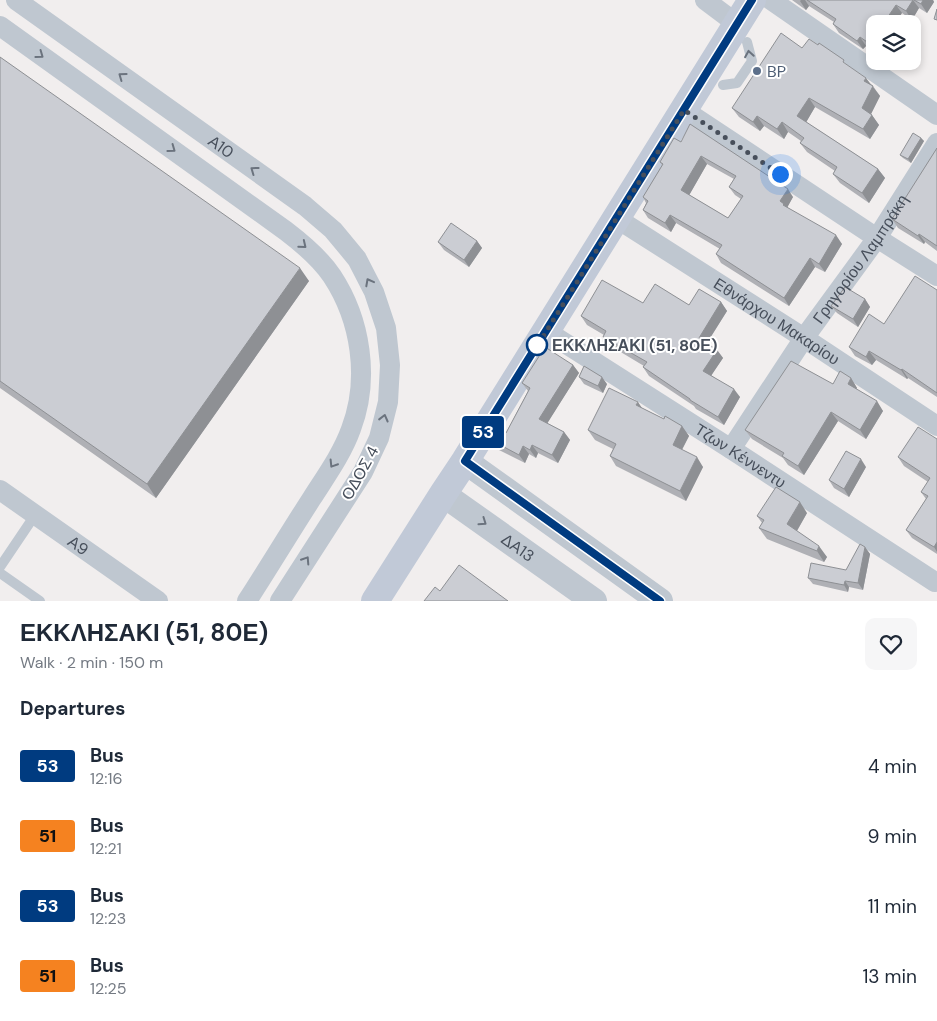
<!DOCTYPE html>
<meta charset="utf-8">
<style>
body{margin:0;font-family:"DM Sans",sans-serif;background:#f6f6f7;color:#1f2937;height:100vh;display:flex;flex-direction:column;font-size:19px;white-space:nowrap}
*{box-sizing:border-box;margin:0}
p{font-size:16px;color:#747a83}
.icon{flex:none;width:28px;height:28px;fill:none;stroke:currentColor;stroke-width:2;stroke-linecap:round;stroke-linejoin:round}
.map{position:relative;height:601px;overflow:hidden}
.panel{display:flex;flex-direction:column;background:#fff;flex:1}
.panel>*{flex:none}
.badge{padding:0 10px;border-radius:4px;font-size:18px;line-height:32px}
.tools{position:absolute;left:866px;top:15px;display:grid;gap:10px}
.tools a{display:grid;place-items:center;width:55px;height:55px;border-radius:10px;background:#fff;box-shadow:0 2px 8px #0003;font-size:25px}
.you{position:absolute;width:25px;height:25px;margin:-12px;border:4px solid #fff;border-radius:50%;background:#1a73e8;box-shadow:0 0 0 8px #1a73e833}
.map>.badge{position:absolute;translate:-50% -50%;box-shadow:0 0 0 2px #fff}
h2{padding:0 20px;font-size:19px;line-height:45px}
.round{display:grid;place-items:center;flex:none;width:52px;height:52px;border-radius:10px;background:#f6f6f7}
.head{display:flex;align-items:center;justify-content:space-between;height:85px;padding:0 20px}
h1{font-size:24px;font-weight:700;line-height:38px}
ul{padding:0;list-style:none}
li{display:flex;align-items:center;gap:15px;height:70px;padding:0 20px}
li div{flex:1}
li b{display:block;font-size:19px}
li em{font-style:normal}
li .badge{min-width:55px;font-weight:700;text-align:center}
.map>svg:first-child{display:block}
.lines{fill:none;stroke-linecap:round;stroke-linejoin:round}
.service{stroke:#bfc7d0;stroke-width:10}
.minor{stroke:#bfc7d0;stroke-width:20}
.tertiary{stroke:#bfc7d0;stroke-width:26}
.secondary{stroke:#c1c9d7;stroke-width:28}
.wall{fill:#afb0b5;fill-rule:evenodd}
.shaded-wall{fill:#8e9094}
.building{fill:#cbcdd3;stroke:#8e9094;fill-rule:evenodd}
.oneway{stroke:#6b737e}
.line-casing{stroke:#fff;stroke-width:11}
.line{stroke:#003b80;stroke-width:8}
.walk{stroke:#474f5b;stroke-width:5;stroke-dasharray:0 9}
.service-dot{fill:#5c6f8a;stroke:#fff;stroke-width:2}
.stop-dot{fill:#fff;stroke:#003b80;stroke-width:2.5}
.labels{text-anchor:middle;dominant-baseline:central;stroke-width:4;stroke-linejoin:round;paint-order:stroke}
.service-label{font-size:16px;fill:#4e5e75;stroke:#fff;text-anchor:start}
.street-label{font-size:16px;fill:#474f5b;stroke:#fff}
.stop-label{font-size:16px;font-weight:bold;fill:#474f5b;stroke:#fff;text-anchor:start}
</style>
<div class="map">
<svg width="937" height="601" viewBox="0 0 937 601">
<rect width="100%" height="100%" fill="#f1eeee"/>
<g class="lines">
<path class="service" d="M723 85 737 83 752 61 747 42
M0 567 35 515
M0 573 40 601"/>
<g class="minor">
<path id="s1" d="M16 0 305 206 333 230 357 259 374 292 386 328 390 365 388 402 379 438 363 472 280 601"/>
<path d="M705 0 737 24"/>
<path d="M771 0 937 115"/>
<path d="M0 26 286 231C303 244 320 258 332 276 361 320 370 379 351 429 342 454 326 476 312 498 290 532 269 567 247 601"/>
<path d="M684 110 877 238 937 276"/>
<path id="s2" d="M616 218 804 338 937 426"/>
<path id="s3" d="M546 331 731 449 935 582"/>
<path id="s4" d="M731 449 804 338 877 238 937 143"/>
<path id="s5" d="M0 490 158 601"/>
</g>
<g class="tertiary">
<path d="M465 461 660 601"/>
<path id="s6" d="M443 494 594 601"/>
</g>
<path class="secondary" d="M375 601 443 494 465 461 752 0"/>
</g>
<path class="wall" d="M792 0H933L934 2 927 13 919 8 912 20 902 13 875 24V52L866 46 863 49 839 33 833 24 834 22 809 6 806 10Z
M802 48 847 65 873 86 880 96 871 114 879 125 870 139 815 107 806 122 878 169 885 178 869 203 840 183 833 174 835 171 807 152 800 143 801 141 788 132 784 139 764 126 760 131 739 117 732 108Z
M0 57 309 281 156 498 0 388Z
M921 138 924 141 911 163 903 158 900 155Z
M681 142 793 197 787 207 842 244 825 272 815 267 789 306 721 263 716 254 720 249 676 223 671 232 648 218 643 210 646 203 643 197 662 165 660 162ZM707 164 734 179 729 187 735 195 741 199 728 218 689 195Z
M937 148V251L925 242 924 244 898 228 892 219Z
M477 241 482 248 469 267 444 250 438 242Z
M937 290V397L908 378 907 379 876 360 872 365 855 356 849 347Z
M865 299 870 307 858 327 837 313 831 306Z
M721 302 727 311 707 343 717 350 723 358 711 375 740 397 724 425 696 409 694 406 649 376 643 367 644 366 609 345 603 337 604 335 587 325 581 316 643 303 689 305Z
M573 365 579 373 547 423 564 432 570 440 558 463 538 453 536 458 529 454 525 463 497 449 491 440 506 433 528 391 522 383Z
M579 377 607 384 603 393 584 384Z
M851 378 857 388 856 389 883 411 866 439 838 421 804 475 788 465 783 458 752 439 745 430 833 384Z
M642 408 664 419 682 426 689 436 682 450 703 467 686 501 616 466 610 456 613 449 595 440 588 430Z
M937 439V554L912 538 906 530 926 499 921 492 928 482 904 466 898 457Z
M866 467 849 497 834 488 829 480Z
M807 513 797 531 827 557 824 562 767 539 759 528 762 523 757 516Z
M865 547 870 554 863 590 849 587 848 592 813 584 808 578 846 570Z"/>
<path class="shaded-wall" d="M801 0H805L809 6 806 10 800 1Z
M913 0 919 8 912 20 906 11Z
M923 0H933L934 2 927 13 921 4Z
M896 5 902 13 895 24H883Z
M875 36V51L870 44Z
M860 37 866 46 863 49 857 41Z
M866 78 880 96 869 118 862 108 864 81Z
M809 98 815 107 804 126 797 116Z
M872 115 879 125 870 139 863 129Z
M757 116 764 126 760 131 753 122Z
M782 122 788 132 784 139 777 129Z
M921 138 924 141 911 163 908 159Z
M701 156 707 164 687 199 681 190Z
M878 169 885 178 869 203 862 193Z
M788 189 793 197 787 208 789 213 780 201Z
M670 215 676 223 671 232 665 223Z
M919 234 925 242 924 244 918 236Z
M836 235 842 244 825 272 819 264Z
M477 241 482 248 469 267 464 260Z
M810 258 815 267 789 306 784 298Z
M300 268 309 281 156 498 147 484Z
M865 299 870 307 858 327 853 319Z
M721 302 727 311 705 346 699 338Z
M717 350 723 358 709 379 703 371Z
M869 351 876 360 872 365 866 357Z
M573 365 579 373 545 427 539 419Z
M902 369 908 378 907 379 901 370Z
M602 377 607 384 603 393 598 386Z
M851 378 857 388 854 393 848 384Z
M734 389 740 397 724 425 718 417Z
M877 401 883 411 866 439 860 430Z
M638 402 644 411 636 405Z
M831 412 838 421 804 475 798 466Z
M682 426 689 436 679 455 673 445Z
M564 432 570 440 558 463 552 455Z
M532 445 538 453 536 458 530 450Z
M523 446 529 454 525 463 519 455Z
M697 457 703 467 686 501 680 491Z
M861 459 866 467 849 497 844 489Z
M800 502 807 513 795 534 787 524Z
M937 542V552L934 547Z
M819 546 827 557 824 562 817 551Z
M865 547 870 554 863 590 858 583Z
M845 581 849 587 848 592 844 585Z"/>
<path class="building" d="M807 0H913L906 11 896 5 883 24H875V36L870 44 860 37 857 41 833 24 836 19Z
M914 0H923L921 4Z
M937 9V20L934 19Z
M781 33 802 48 809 39 818 45 819 43 844 60 843 62 866 78 864 81 873 86 862 108 872 115 863 129 809 98 797 116 878 169 862 193 833 174 837 167 800 143 804 138 782 122 777 129 757 116 753 122 732 108Z
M0 57 300 268 147 484 0 381Z
M690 124 788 189 780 201 784 204 783 205 836 235 819 264 810 258 784 298 716 254 722 245 670 215 665 223 643 210 648 201 643 197 663 164 660 162 674 138 681 142ZM701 156 736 176 729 187 743 196 728 218 681 190Z
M913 133 921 138 908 159 900 155Z
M937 148V246L919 234 918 236 892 219Z
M451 223 477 241 464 260 438 242Z
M915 276 937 290V393L902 369 901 370 869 351 866 357 849 347 869 314 884 324Z
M602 280 643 303 655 284 689 305 699 289 721 302 699 338 717 350 703 371 734 389 718 417 690 400V399L643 367 647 362 603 337 606 331 581 316Z
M845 287 865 299 853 319 831 306Z
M545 347 573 365 539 419 564 432 552 455 532 445 530 450 523 446 519 455 491 440 497 429 506 433 530 388 522 383Z
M791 361 833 384 840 371 851 378 848 384 877 401 860 430 831 412 798 466 782 456 784 453 745 430Z
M584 366 602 377 598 386 579 377Z
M609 388 638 402 636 405 664 419 665 416 682 426 673 445 697 457 680 491 610 456 616 444 588 430Z
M918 427 937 439V542L934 547 906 530 928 496 921 492 930 478 898 457Z
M846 451 861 459 844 489 829 480Z
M776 487 800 502 787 524 819 546 817 551 759 528 764 520 757 516Z
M860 544 865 547 858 583 845 581 844 585 808 578 811 563 846 570Z
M459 565 508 601H424L435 587 440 591Z"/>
<defs><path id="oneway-chevron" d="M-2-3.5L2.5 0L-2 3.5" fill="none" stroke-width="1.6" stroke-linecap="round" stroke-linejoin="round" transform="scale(1.25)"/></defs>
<g class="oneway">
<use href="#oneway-chevron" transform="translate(749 54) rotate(-99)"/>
<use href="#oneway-chevron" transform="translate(40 55) rotate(36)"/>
<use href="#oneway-chevron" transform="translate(122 76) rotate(-144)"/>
<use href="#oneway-chevron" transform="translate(172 149) rotate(36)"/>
<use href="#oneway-chevron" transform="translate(254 170) rotate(-144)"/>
<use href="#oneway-chevron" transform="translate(303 245) rotate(39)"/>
<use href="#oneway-chevron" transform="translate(369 282) rotate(-118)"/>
<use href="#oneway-chevron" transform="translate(384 418) rotate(-76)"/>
<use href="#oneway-chevron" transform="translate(333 464) rotate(122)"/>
<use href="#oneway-chevron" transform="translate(483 522) rotate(35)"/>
<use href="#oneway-chevron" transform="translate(306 560) rotate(-57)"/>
</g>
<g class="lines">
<defs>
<path id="line" d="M660 601 465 461 752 0"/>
</defs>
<use href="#line" class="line-casing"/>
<use href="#line" class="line"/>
<path class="walk" d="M537 345 536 348 684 110 780 174"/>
</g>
<circle class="service-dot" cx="757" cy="71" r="5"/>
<circle class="stop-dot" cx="537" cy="345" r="10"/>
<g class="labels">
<g class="service-label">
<text x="767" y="71">BP</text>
</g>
<g class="street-label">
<text stroke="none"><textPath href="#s1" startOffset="252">Α10</textPath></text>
<text stroke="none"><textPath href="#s4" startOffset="230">Γρηγορίου Λαμπράκη</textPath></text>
<text stroke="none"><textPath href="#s2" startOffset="191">Εθνάρχου Μακαρίου</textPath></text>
<text stroke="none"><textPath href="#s3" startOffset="231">Τζων Κέννεντυ</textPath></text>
<text transform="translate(360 473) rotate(-61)">ΟΔΟΣ 4</text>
<text stroke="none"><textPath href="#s5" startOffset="96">Α9</textPath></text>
<text stroke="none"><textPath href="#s6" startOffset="92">ΔΑ13</textPath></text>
</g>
<g class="stop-label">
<text x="552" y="345">ΕΚΚΛΗΣΑΚΙ (51, 80Ε)</text>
</g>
</g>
</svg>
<div class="tools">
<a><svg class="icon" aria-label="layers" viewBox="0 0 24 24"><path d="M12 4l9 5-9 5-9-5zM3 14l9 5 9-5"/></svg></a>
</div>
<div class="you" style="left:780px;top:174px"></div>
<b class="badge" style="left:483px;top:432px;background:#003b80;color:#fff">53</b>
</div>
<section class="panel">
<div class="head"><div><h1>ΕΚΚΛΗΣΑΚΙ (51, 80Ε)</h1><p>Walk · 2 min · 150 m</p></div><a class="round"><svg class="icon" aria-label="heart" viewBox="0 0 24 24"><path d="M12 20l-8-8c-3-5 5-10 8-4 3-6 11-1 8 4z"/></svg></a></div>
<h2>Departures</h2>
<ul>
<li><span class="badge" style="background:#003b80;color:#fff">53</span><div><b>Bus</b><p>12:16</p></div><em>4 min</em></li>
<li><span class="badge" style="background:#f58220;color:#111">51</span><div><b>Bus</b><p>12:21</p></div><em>9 min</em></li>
<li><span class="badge" style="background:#003b80;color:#fff">53</span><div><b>Bus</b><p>12:23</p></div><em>11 min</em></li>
<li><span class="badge" style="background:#f58220;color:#111">51</span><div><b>Bus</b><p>12:25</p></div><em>13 min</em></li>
</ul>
</section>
